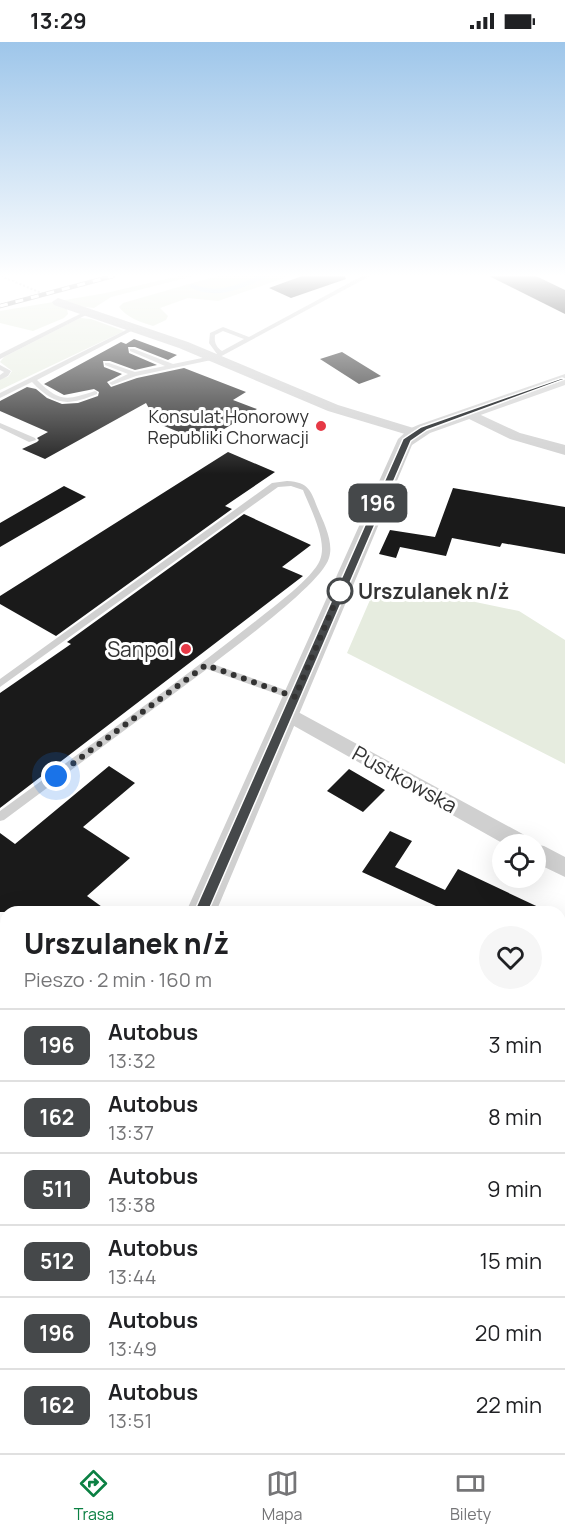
<!DOCTYPE html>
<html lang="pl">
<meta charset="utf-8">
<style>
body{margin:0;font-family:Manrope,sans-serif;background:#f6f6f6;color:#202124;height:100vh;display:flex;flex-direction:column;font-size:22px;white-space:nowrap}
*{box-sizing:border-box;margin:0}
p{font-size:20px;color:#757577}
.icon{flex:none;width:33px;height:33px;fill:none;stroke:currentColor;stroke-width:2;stroke-linecap:round;stroke-linejoin:round}
.map{position:relative;flex:1;overflow:hidden}
.sheet{position:absolute;left:0px;top:864px;width:566px;height:548px;display:flex;flex-direction:column;background:#fff;border-radius:18px 18px 0 0;box-shadow:0 6px 24px #0002}
.sheet>*{flex:none}
.badge{padding:0 12px;border-radius:9px;font-size:21px;line-height:39px}
.buttons{position:absolute;left:492px;top:792px;display:grid;gap:12px}
.buttons a{display:grid;place-items:center;width:54px;height:54px;border-radius:50%;background:#fff;box-shadow:0 6px 24px #0002;font-size:30px}
.you{position:absolute;width:30px;height:30px;margin:-15px;border:4px solid #fff;border-radius:50%;background:#1a73e8;box-shadow:0 0 0 9px #1a73e833}
.map>.badge{position:absolute;translate:-50% -50%;box-shadow:0 0 0 3px #fff}
.round{display:grid;place-items:center;flex:none;width:63px;height:63px;border-radius:32px;background:#f6f6f6}
.head{display:flex;align-items:center;justify-content:space-between;height:102px;padding:0 24px}
h1{font-size:28px;font-weight:800;line-height:45px}
ul{padding:0;list-style:none}
li{display:flex;align-items:center;gap:18px;height:72px;padding:0 24px;border-top:2px solid #e0e0e0}
li div{flex:1}
li b{display:block;font-size:22px}
li em{font-style:normal}
li .badge{min-width:66px;font-weight:700;text-align:center}
.status{display:flex;justify-content:space-between;align-items:center;height:42px;padding:0 30px;background:#fff;direction:ltr}
.status svg{height:16px;fill:currentColor}
.tab-bar{display:flex;justify-content:space-around;align-items:center;height:84px;border-top:2px solid #e0e0e0;background:#fff;font-size:16px;color:#757577}
.tab-bar a{display:grid;justify-items:center;gap:3px}
.tab-bar .current{color:#0b8043}
.map>svg:first-child{display:block}
.green{fill:#e6ecdf}
.lines{fill:none;stroke-linecap:round;stroke-linejoin:round}
.stream{stroke:#cfe2ee;stroke-width:4.5}
.building{fill:#1a1a1a}
.path{stroke:#cdcdcd;stroke-width:2;stroke-dasharray:2 2;stroke-linecap:butt}
.service{fill:#d0d0d0;fill-rule:evenodd}
.minor{fill:#d0d0d0;fill-rule:evenodd}
.tertiary{fill:#d0d0d0;fill-rule:evenodd}
.rail-casing{stroke:#888;stroke-width:4.5}
.rail{stroke:#fff;stroke-width:3;stroke-dasharray:8;stroke-linecap:butt}
.line{fill:#45484a;stroke:#fff;stroke-width:1.5}
.walk{stroke:#333;stroke-width:6;stroke-dasharray:0 10.8}
.poi-dot{fill:#e63946;stroke:#fff;stroke-width:2}
.stop-dot{fill:#fff;stroke:#45484a;stroke-width:3}
.labels{text-anchor:middle;dominant-baseline:central;stroke-width:6;stroke-linejoin:round;paint-order:stroke}
.far-poi-label{font-size:18px;fill:#333;stroke:#fff;text-anchor:end}
.stop-label{font-size:21px;font-weight:bold;fill:#333;stroke:#fff;text-anchor:start}
.poi-label{font-size:21px;fill:#333;stroke:#fff;text-anchor:end}
.street-label{font-size:21px;fill:#333;stroke:#fff}
</style>
<div class="status"><b>13:29</b><svg viewBox="0 0 49 12"><path d="M0 12V9h3v3zM5 12V6h3v6zM10 12V3h3v9zM15 12V0h3v12zM26 1h20v11H26zM47 4h2v5h-2z"/></svg></div>
<div class="map">
<svg width="565" height="1411" viewBox="0 0 565 1411">
<rect width="100%" height="100%" fill="#fff"/>
<path class="green" d="M179 234H194L111 255 94 266 78 264 67 267 68 272 64 276 33 289 0 281V269L106 251Z
M217 234H290L218 259 188 256 160 266 168 274 166 278 153 284C141 280 127 276 119 265L123 261Z
M80 276 91 277 124 289 0 348V336L8 335 12 329 0 320 4 315Z
M399 544 519 569 565 598V722L347 611 373 551Z"/>
<g class="lines">
<path class="stream" d="M192 244C219 256 240 244 265 234"/>
</g>
<path class="building" d="M302 234H345L346 237 291 256 269 246Z
M489 234H536L565 248V272Z
M134 297 177 313 168 318 135 305H128L129 311 157 323 135 328 110 319H103L104 325 122 332 107 340 111 345 137 336 184 326 246 350 233 358 257 367 203 400 157 381 146 361 45 417 22 407 37 400 39 398 37 396 48 390 0 369V359L27 345 36 347 47 356 62 362 78 361 98 354 99 350 94 347 64 353 44 342 121 300 126 302Z
M342 310 381 334 359 342 320 317Z
M228 410 275 430 225 464 232 467 56 594 0 562V554Z
M64 444 86 455 0 505V481Z
M453 446 565 465V512L502 501 500 505 452 496 446 514 400 505 396 516 379 512 390 488 435 495Z
M244 472 311 503 282 525 303 534 0 766V651L71 602 67 600Z
M109 724 135 741 83 785 130 816 87 854 109 870H0V791L15 802Z
M349 727 385 748 363 770 327 749Z
M390 789 412 799 395 825 445 848 458 827 549 870H449L362 830Z"/>
<g class="lines">
<path class="path" d="M1 234 46 253"/>
<path class="service" d="M362 234H370L216 317 136 334 112 343 109 341 128 332 105 323V321H109L135 330 165 324 130 309V307H134L173 322 212 314 217 312 209 301 210 291 223 285 249 295ZM223 289 244 297 222 309C216 305 214 300 215 293Z
M86 269 89 271 88 272 0 317V312Z
M132 285 137 286 37 338C60 361 67 358 95 349L97 350V352C68 364 55 364 32 340L0 356V351Z
M0 323 11 329 8 334 0 338V333L4 330 0 328Z
M0 381 35 396 36 398 29 400 0 386Z
M287 439C309 440 311 449 318 467 324 481 334 501 329 516 322 541 237 603 213 622L299 653 300 655 299 657H291L207 627 4 778 0 779V769C86 706 174 644 257 578 273 565 313 536 320 518 328 499 310 466 303 448L291 444 278 445 0 645V637L272 441Z
M0 1036H6V1050H0Z
M0 1146 6 1148V1163L0 1161Z"/>
<path class="minor" d="M58 256 188 300 338 363 420 388 422 391 415 395 328 369 179 306 54 263 52 260Z
M468 367 520 391 565 403V413L510 397 463 374 461 371 463 368Z
M287 664 530 796 533 802 544 804 565 815V835L536 821V802H504L280 676 277 671 280 666Z"/>
<path class="tertiary" d="M565 332V343L430 391 412 403 216 870H186L398 397 409 387 418 383Z
M6 1305V1357L0 1359V1307Z"/>
<defs>
<path id="rail" d="M0 264 113 234"/>
</defs>
<use href="#rail" class="rail-casing"/>
<use href="#rail" class="rail"/>
</g>
<linearGradient id="sky" x2="0" y2="1"><stop stop-color="#9ec6ea"/><stop offset="0.54" stop-color="#fff"/><stop offset="1" stop-color="#fff" stop-opacity="0"/></linearGradient>
<rect width="565" height="432" fill="url(#sky)"/>
<path class="line" d="M562 336 565 337 427 388 411 399 208 870 206 874H196L194 870 403 397 421 385Z"/>
<g class="lines">
<path class="walk" d="M56 734 206 623 295 655 340 549"/>
</g>
<g class="poi-dot">
<circle cx="321" cy="384" r="6"/>
<circle cx="186" cy="607" r="6"/>
</g>
<circle class="stop-dot" cx="340" cy="549" r="12"/>
<g class="labels">
<g class="far-poi-label">
<text x="309" y="374">Konsulat Honorowy<tspan x="309" dy="21">Republiki Chorwacji</tspan></text>
</g>
<g class="stop-label">
<text x="358" y="549">Urszulanek n/ż</text>
</g>
<g class="poi-label">
<text x="174" y="607">Sanpol</text>
</g>
<g class="street-label">
<text transform="translate(405 737) rotate(29)">Pustkowska</text>
</g>
</g>
</svg>
<div class="buttons">
<a><svg class="icon" aria-label="locate" viewBox="0 0 24 24"><circle cx="12" cy="12" r="6"/><path d="M12 2v4M12 18v4M2 12h4M18 12h4"/></svg></a>
</div>
<div class="you" style="left:56px;top:734px"></div>
<b class="badge" style="left:378px;top:461px;background:#45484a;color:#fff">196</b>
<section class="sheet">
<div class="head"><div><h1>Urszulanek n/ż</h1><p>Pieszo · 2 min · 160 m</p></div><a class="round"><svg class="icon" aria-label="heart" viewBox="0 0 24 24"><path d="M12 20l-8-8c-3-5 5-10 8-4 3-6 11-1 8 4z"/></svg></a></div>
<ul>
<li><span class="badge" style="background:#45484a;color:#fff">196</span><div><b>Autobus</b><p>13:32</p></div><em>3 min</em></li>
<li><span class="badge" style="background:#45484a;color:#fff">162</span><div><b>Autobus</b><p>13:37</p></div><em>8 min</em></li>
<li><span class="badge" style="background:#45484a;color:#fff">511</span><div><b>Autobus</b><p>13:38</p></div><em>9 min</em></li>
<li><span class="badge" style="background:#45484a;color:#fff">512</span><div><b>Autobus</b><p>13:44</p></div><em>15 min</em></li>
<li><span class="badge" style="background:#45484a;color:#fff">196</span><div><b>Autobus</b><p>13:49</p></div><em>20 min</em></li>
<li><span class="badge" style="background:#45484a;color:#fff">162</span><div><b>Autobus</b><p>13:51</p></div><em>22 min</em></li>
</ul>
</section>
</div>
<nav class="tab-bar">
<a class="current"><svg class="icon" aria-label="directions" viewBox="0 0 24 24"><path d="M12 3l9 9-9 9-9-9zM9 14v-3h6M13 9l2 2-2 2"/></svg>Trasa</a>
<a><svg class="icon" aria-label="map" viewBox="0 0 24 24"><path d="M3 6l6-2 6 2 6-2v14l-6 2-6-2-6 2zM9 4v14M15 6v14"/></svg>Mapa</a>
<a><svg class="icon" aria-label="tickets" viewBox="0 0 24 24"><path d="M3 7h18v10H3zM15 7v10"/></svg>Bilety</a>
</nav>
